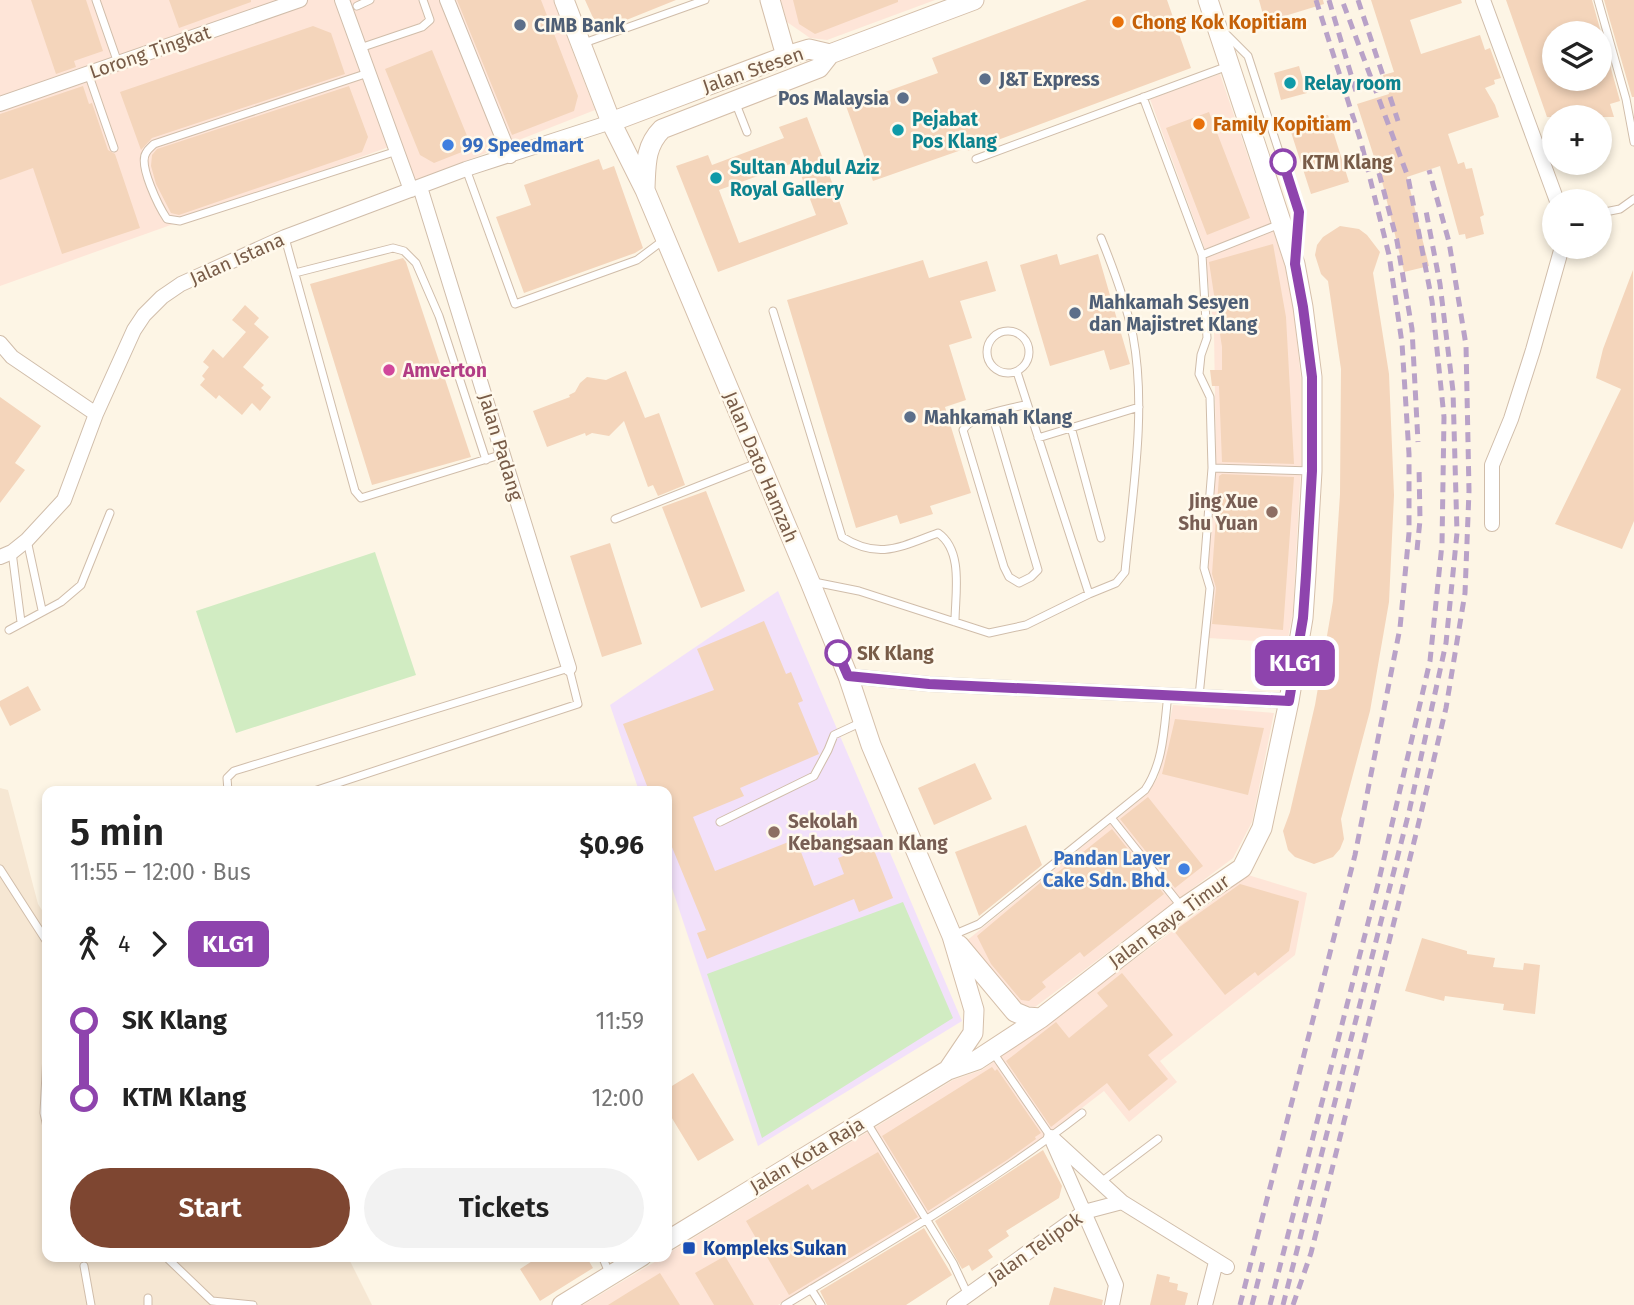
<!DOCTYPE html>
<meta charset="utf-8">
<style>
body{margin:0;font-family:"Fira Sans",sans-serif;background:#f2f2f2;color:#222;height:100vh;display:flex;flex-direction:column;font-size:26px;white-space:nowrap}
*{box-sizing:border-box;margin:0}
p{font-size:23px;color:#767676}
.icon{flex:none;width:38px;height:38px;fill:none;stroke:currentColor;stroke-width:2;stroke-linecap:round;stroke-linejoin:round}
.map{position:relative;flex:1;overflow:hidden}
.side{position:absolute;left:42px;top:786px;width:630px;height:476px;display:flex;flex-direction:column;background:#fff;border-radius:14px;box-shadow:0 4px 10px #0003}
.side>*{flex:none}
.badge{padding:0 14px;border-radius:10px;font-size:24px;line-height:46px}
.tools{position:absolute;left:1542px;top:21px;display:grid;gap:14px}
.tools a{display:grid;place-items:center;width:70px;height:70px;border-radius:50%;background:#fff;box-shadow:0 4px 10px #0003;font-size:35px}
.map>.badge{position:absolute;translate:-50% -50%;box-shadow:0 0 0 4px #fff}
.legs{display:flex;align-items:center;gap:10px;height:77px;padding:0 28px;font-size:23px}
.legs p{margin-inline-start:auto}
.head{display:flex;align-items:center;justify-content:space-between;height:119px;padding:0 28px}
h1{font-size:38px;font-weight:600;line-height:52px}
.button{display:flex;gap:14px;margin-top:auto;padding:14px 28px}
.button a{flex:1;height:80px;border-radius:42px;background:#7e4631;color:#fff;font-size:28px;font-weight:600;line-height:80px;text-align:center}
.button a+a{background:#f2f2f2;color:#222}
ul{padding:0 28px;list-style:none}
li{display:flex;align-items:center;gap:24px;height:77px;font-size:26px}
li i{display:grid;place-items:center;width:10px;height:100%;margin:0 9px;background:currentColor}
li i::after{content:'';width:18px;height:18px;margin:-9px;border:5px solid;border-radius:50%;background:#fff}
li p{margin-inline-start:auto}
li:first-child i{background:linear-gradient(#0000 50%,currentColor 0)}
li:last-child i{background:linear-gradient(currentColor 50%,#0000 0)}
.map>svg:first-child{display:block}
.residential{fill:#f6e7d3}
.commercial{fill:#fee5d8}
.education{fill:#f2e1fa}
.green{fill:#d1ecc2}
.building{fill:#f4d5bb;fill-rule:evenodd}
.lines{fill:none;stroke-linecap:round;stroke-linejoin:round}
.lane-casing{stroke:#d0bdaa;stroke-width:9}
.street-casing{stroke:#d0bdaa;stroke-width:16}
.secondary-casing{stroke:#d5bfaa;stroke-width:21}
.lane{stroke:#fff;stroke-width:7}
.street{stroke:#fff;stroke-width:14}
.secondary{stroke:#fff;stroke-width:19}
.rail{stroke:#b9a2c8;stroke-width:5;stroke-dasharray:10 7;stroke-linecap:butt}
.line-1-casing{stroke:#fff;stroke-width:16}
.line-1{stroke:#8e44ad;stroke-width:10}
.food-dot{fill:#e8710a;stroke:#fff9ec;stroke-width:2.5}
.service-dot{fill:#5c6f8a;stroke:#fff9ec;stroke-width:2.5}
.culture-dot{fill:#0f9aa8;stroke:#fff9ec;stroke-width:2.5}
.shop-dot{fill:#3f7fe0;stroke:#fff9ec;stroke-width:2.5}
.stop-1-dot{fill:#fff;stroke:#8e44ad;stroke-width:3.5}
.hotel-dot{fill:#d1479c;stroke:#fff9ec;stroke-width:2.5}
.education-dot{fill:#8d6e63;stroke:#fff9ec;stroke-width:2.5}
.transit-dot{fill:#1a4fb4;stroke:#fff9ec;stroke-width:2.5}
.labels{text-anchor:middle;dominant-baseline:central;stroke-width:5;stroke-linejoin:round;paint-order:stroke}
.food-label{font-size:19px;font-weight:bold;fill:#c56008;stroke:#fff9ec;text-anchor:start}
.service-label{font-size:19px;font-weight:bold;fill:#4e5e75;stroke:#fff9ec;text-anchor:start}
.street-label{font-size:19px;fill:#785c48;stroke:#fff9ec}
.culture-label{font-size:19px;font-weight:bold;fill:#0d838f;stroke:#fff9ec;text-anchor:start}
.shop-label{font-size:19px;font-weight:bold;fill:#366cbe;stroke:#fff9ec;text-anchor:start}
.stop-label{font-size:19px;font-weight:bold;fill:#785c48;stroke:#fff9ec;text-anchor:start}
.hotel-label{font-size:19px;font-weight:bold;fill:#b23c85;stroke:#fff9ec;text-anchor:start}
.education-label{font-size:19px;font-weight:bold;fill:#785e54;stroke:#fff9ec;text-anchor:end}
.transit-label{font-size:19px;font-weight:bold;fill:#164399;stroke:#fff9ec;text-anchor:start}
</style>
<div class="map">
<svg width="1634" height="1305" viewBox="0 0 1634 1305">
<rect width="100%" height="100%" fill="#fdf5e5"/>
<path class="residential" d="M0 788 8 790 38 904 47 918V1256L348 1257 372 1305H0Z"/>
<path class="commercial" d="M0 0H553L595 110 415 181 400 143 0 286Z
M781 0H935L827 40 810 38 787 22Z
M1220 74 1285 266 1294 312 1301 379V465L1293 612 1287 643 1208 638 1214 589 1208 568 1216 464 1214 331 1204 247 1150 99Z
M1173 705 1274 713 1252 822 1233 858 1035 1007 1017 1005 965 942 1146 795 1158 777Z
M1248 875 1307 893 1295 955 1160 1061 1177 1082 1129 1122 1104 1091 1043 1138 909 1226 778 1305H583L663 1257 667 1256V1254L953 1080 982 1070 1039 1030Z"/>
<path class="education" d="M778 591 962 1021 758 1146 667 873V791H639L610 705Z"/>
<path class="green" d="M375 552 416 675 236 733 196 611Z
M903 902 953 1018 762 1138 707 974Z"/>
<path class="building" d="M31 0H86L103 51 74 61 76 67 56 74Z
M169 0H251V2L179 28Z
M457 0H541L578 96 574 111 512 135Z
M585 0H676L599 31Z
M793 0H898V2L815 34 799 24Z
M1087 0H1167L1191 68 968 151 967 148 873 181 846 106 938 73 932 58Z
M1259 0H1323L1324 4 1265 22Z
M1371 0H1461L1462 3 1410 20 1421 54 1480 35 1485 50 1490 48 1501 78 1494 80 1495 84 1485 88 1495 105 1499 117 1448 134 1458 164 1464 162 1466 169 1472 168 1484 215 1480 217 1484 234 1466 239 1465 234 1459 235 1440 166 1407 177 1429 266 1404 272 1383 185 1357 104 1389 94 1383 75 1394 72Z
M1506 0H1592L1620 101 1610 104 1614 117H1547ZM1554 33H1600V79H1554Z
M1604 0H1634V97H1632Z
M313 26 331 33 345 74 152 138 141 150 120 92Z
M432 50 472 148 434 163 420 155 385 69Z
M1299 66 1307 93 1281 100 1274 73Z
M83 86 89 104 92 103 108 150 115 154 140 228 62 254 33 168 0 180V114Z
M349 86 368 137 362 152 179 215 171 213 156 184 151 166 152 155 157 149Z
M1209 112 1250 218 1207 235 1166 128Z
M1322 115H1328L1349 182 1311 194 1289 126Z
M807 117 848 224 718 272 676 166 708 155 712 165 784 138 779 127ZM796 162 816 215 739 243 719 190Z
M599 159 603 170 614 166 643 248 635 253 524 293 496 217 531 205 524 185Z
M1340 226 1359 229 1367 235 1380 252 1373 273 1389 374 1394 495 1389 602 1370 711 1341 819 1344 839 1340 849 1333 857 1314 864 1295 857 1288 850 1283 831 1290 812 1315 705 1333 601 1340 494 1341 369 1328 281 1321 274 1315 255 1317 245 1323 237Z
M1273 244 1286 317 1294 464 1222 462 1219 386H1212L1210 370H1222V347L1209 262Z
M1057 254 1060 265 1098 254 1130 364 1110 370 1104 350 1050 366 1020 265Z
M403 258 406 262 471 457 372 485 310 284Z
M923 260 929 278 987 261 996 291 960 301 972 338 949 345 966 400 945 407 971 493 930 506 933 514 900 524 897 515 856 528 787 300Z
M1633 270 1634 521 1622 549 1555 524 1621 389 1596 378 1603 349Z
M245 305 259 318 254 324 269 337 243 367 264 385 261 388 271 397 260 411 252 403 242 415 219 395 216 399 200 385 205 379 202 376 209 367 203 362 213 349 223 358 246 332 232 320Z
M626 371 645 418 659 413 685 485 658 496 653 485 648 487 624 421 609 436 592 433 586 436 585 433 547 447 533 411 570 397 569 395 575 392 580 383 587 377 606 380Z
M0 397 41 426 15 463 25 470 0 503Z
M1222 474 1294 477 1283 630 1212 624 1216 588 1212 574 1219 476Z
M706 491 745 591 701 608 662 507Z
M610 543 642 644 602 657 570 556Z
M764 621 786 674 791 672 803 701 798 703 819 754 740 788 744 796 693 817 715 871 796 839 814 886 844 874 838 858 872 845 893 898 859 912 854 899 707 959 697 933 706 930 667 835V791H649L623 724 714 690 697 649Z
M28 686 41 710 10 726 0 706V701Z
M1175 719 1264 728 1248 795 1162 774Z
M975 763 992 799 934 825 918 788Z
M1148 797 1203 866 1175 888 1120 819Z
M1026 825 1042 865 979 916 955 852Z
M1112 829 1164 894 1084 957 1080 952 1042 982 1046 987 1029 1001 1021 1000 991 964 977 936 1047 877 1048 880Z
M1240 884 1299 901 1289 951 1258 976 1255 972 1225 995 1174 931Z
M1422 938 1467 951V954L1495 958 1493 967 1523 970 1524 963 1540 965 1535 1014 1503 1010 1504 1004 1445 996 1444 1001 1405 991Z
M1122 973 1173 1035 1148 1055 1168 1079 1129 1111 1107 1083 1051 1127 1006 1061 1056 1022 1069 1038 1108 1006 1097 993Z
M992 1067 995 1071 997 1069 1041 1133 1035 1137 1036 1139 1007 1160 928 1211 882 1136Z
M693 1073 734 1140 698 1161 667 1110V1089Z
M1043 1150 1062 1186 1059 1198 1006 1231 1009 1236 988 1250 993 1257 972 1271 969 1265 962 1269 935 1221Z
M878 1152 918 1217 789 1295 746 1221 808 1184 812 1190Z
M924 1228 952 1275 906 1305H827L820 1291Z
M540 1256H586L593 1268 540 1301 520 1269Z
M725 1256 754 1305H714L695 1273Z
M660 1273 680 1305H608L632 1290Z
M1157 1274 1170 1277 1169 1282 1178 1284 1177 1290 1188 1293 1185 1305H1150Z
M1054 1287 1103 1300 1102 1305H1049Z"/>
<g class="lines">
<defs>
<path id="lane" d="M96 0 118 63
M1598 0 1626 99 1634 142
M357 6 370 0
M1224 32 1248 56 1299 213 1297 250
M584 43 705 0
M360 48 422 27 430 20 423 0
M88 73 114 148
M368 73 154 144C151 147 148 149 146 153 138 165 159 207 167 219L180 221 397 151
M1143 97 1202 255
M736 104 747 132
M976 159 1228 66
M466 169 515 304 637 260 665 239
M1600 213 1620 209 1634 199
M1280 224 1202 255 1207 338 1201 355 1199 374 1210 397 1212 468 1312 471
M285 238 355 491 361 498 503 454
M295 273 393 248 404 251 416 263 439 316 486 460
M773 311 842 537C879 560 900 547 938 533 964 551 955 594 955 622
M987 352a21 21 0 1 1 42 0a21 21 0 1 1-42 0Z
M1017 372 1089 594
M992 414 1038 570 1031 577 1019 583 1009 577 1004 567 963 430C974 413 1008 410 1027 404
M1071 427 1101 538
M1038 438 1139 407
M615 519 757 463
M27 540 42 610
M12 552 21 622
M814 582 859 591 989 633 1026 625 1089 594 1116 583 1125 572C1132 496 1147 411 1133 336 1126 302 1114 270 1101 238
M9 630 61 602 81 585 110 513
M1199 696 1210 588 1204 568 1212 468
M228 791 227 778 234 771 569 668 578 704 314 791
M1112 819 1181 906
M720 822 814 776 828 750 834 735 862 722
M0 869 47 942
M953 935 979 924 1145 790C1164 762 1164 728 1168 694
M992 1051 1051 1137
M47 1054 44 1113 47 1127
M866 1121 953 1263 968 1295
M1101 1182 1158 1139
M165 1256 212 1301 253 1305
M602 1256 610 1275
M84 1266 91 1305
M811 1289 821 1305
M148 1298V1305
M785 1305C886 1244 989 1185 1082 1113"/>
<path id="street" d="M342 0 411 190
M447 0 510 156
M1483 0 1557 201
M0 104 300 0
M420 187 569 668
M0 343 12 357 96 414
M1492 524V465L1511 419 1533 350 1562 247
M0 557 12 552 27 540 64 500 96 414 134 330 144 315 162 297 181 284 285 237 466 169 611 122
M848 676 929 684 1289 701
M1051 1137 1122 1202 1227 1267
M1053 1142 1116 1285 1112 1305
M954 1305 1084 1212 1122 1202
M1205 1305 1216 1262"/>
<path id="secondary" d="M564 0 611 122 645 190 810 582 848 676 871 745 952 936 974 1010 973 1033 948 1070
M770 0 786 56
M611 122 786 56 809 49 830 54 974 0
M645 188C646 165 645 146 662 129L819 68 830 54
M959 945 1015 1012 1027 1017 1041 1018
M667 1241 948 1070 977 1060 1041 1018 1183 908 1242 868 1262 828 1289 701 1303 618 1306 574 1312 471V377L1303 307 1295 264 1208 0
M562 1305 642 1256"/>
</defs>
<use href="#lane" class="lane-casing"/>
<use href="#street" class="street-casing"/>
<use href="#secondary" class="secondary-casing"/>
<use href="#lane" class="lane"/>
<use href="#street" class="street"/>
<use href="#secondary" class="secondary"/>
<path class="rail" d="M1329 0 1357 95
M1358 0 1398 121
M1379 173 1397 241 1412 329 1418 442
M1417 550 1420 520 1419 466
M1240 1305 1355 855 1400 628 1409 533V454L1402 343 1389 255 1361 142 1316 0
M1252 1305 1263 1261
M1270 1305 1379 880 1430 661 1442 544 1444 417 1432 301 1408 177 1342 0
M1283 1305 1409 812 1446 643 1457 533 1453 391 1440 284 1426 211
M1293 1305 1311 1253 1417 830 1446 708 1465 593 1469 491 1466 345 1449 242 1429 170"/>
</g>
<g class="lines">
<defs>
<path id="line-1" d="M838 653 848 676 929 684 1289 701 1303 618 1306 575 1312 471V377L1303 307 1295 264 1299 212 1283 162"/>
</defs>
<use href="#line-1" class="line-1-casing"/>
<use href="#line-1" class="line-1"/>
</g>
<g class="food-dot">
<circle cx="1118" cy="22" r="7"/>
<circle cx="1199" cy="124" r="7"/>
</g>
<g class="service-dot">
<circle cx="520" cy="25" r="7"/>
<circle cx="985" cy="79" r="7"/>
<circle cx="903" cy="98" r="7"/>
<circle cx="1075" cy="313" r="7"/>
<circle cx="910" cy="417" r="7"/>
</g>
<g class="culture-dot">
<circle cx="1290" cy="83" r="7"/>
<circle cx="898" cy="130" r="7"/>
<circle cx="716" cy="178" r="7"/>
</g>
<g class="shop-dot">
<circle cx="448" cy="145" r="7"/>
<circle cx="1184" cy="869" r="7"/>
</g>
<g class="stop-1-dot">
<circle cx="1283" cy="162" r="12"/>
<circle cx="838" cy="653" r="12"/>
</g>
<circle class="hotel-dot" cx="389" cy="370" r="7"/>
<g class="education-dot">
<circle cx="1272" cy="512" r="7"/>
<circle cx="774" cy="832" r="7"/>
</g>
<rect class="transit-dot" x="682" y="1241" width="14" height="14" rx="3.5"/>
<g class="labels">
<g class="food-label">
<text x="1132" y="22">Chong Kok Kopitiam</text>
<text x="1213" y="124">Family Kopitiam</text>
</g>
<g class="service-label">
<text x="534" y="25">CIMB Bank</text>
<text x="999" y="79">J&amp;T Express</text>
<text x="889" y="98" text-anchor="end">Pos Malaysia</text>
<text x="1089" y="302">Mahkamah Sesyen<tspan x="1089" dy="22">dan Majistret Klang</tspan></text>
<text x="924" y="417">Mahkamah Klang</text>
</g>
<g class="street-label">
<text transform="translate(150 52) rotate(-19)">Lorong Tingkat</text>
<text transform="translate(753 70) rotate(-19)">Jalan Stesen</text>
<text transform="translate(237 259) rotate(-24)">Jalan Istana</text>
<text transform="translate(501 447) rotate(73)">Jalan Padang</text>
<text transform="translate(761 467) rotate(67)">Jalan Dato Hamzah</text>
<text transform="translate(1169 921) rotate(-36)">Jalan Raya Timur</text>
<text transform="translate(807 1155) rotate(-31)">Jalan Kota Raja</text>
<text transform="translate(1035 1248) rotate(-35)">Jalan Telipok</text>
</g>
<g class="culture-label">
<text x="1304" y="83">Relay room</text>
<text x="912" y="119">Pejabat<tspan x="912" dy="22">Pos Klang</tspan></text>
<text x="730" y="167">Sultan Abdul Aziz<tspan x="730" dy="22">Royal Gallery</tspan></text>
</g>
<g class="shop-label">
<text x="462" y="145">99 Speedmart</text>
<text x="1170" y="858" text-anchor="end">Pandan Layer<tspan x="1170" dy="22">Cake Sdn. Bhd.</tspan></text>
</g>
<g class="stop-label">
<text x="1302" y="162">KTM Klang</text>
<text x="857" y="653">SK Klang</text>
</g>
<g class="hotel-label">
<text x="403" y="370">Amverton</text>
</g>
<g class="education-label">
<text x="1258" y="501">Jing Xue<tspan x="1258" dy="22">Shu Yuan</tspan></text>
<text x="788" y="821" text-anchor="start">Sekolah<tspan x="788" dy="22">Kebangsaan Klang</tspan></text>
</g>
<g class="transit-label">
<text x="703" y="1248">Kompleks Sukan</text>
</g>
</g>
</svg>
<div class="tools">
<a><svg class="icon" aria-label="layers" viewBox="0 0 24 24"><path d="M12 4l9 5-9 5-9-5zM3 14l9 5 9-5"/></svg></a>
<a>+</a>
<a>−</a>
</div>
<b class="badge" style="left:1295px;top:663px;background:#8e44ad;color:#fff">KLG1</b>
<section class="side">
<div class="head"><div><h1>5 min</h1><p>11:55 – 12:00 · Bus</p></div><b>$0.96</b></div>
<div class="legs"><svg class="icon" aria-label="walk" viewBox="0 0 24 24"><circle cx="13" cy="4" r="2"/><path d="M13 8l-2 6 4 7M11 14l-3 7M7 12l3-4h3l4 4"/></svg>4<svg class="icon" aria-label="forward" viewBox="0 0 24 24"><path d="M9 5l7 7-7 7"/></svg><b class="badge" style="background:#8e44ad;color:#fff">KLG1</b></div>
<ul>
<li><i style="color:#8e44ad"></i><b>SK Klang</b><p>11:59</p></li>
<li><i style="color:#8e44ad"></i><b>KTM Klang</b><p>12:00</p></li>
</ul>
<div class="button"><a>Start</a><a>Tickets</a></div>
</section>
</div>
